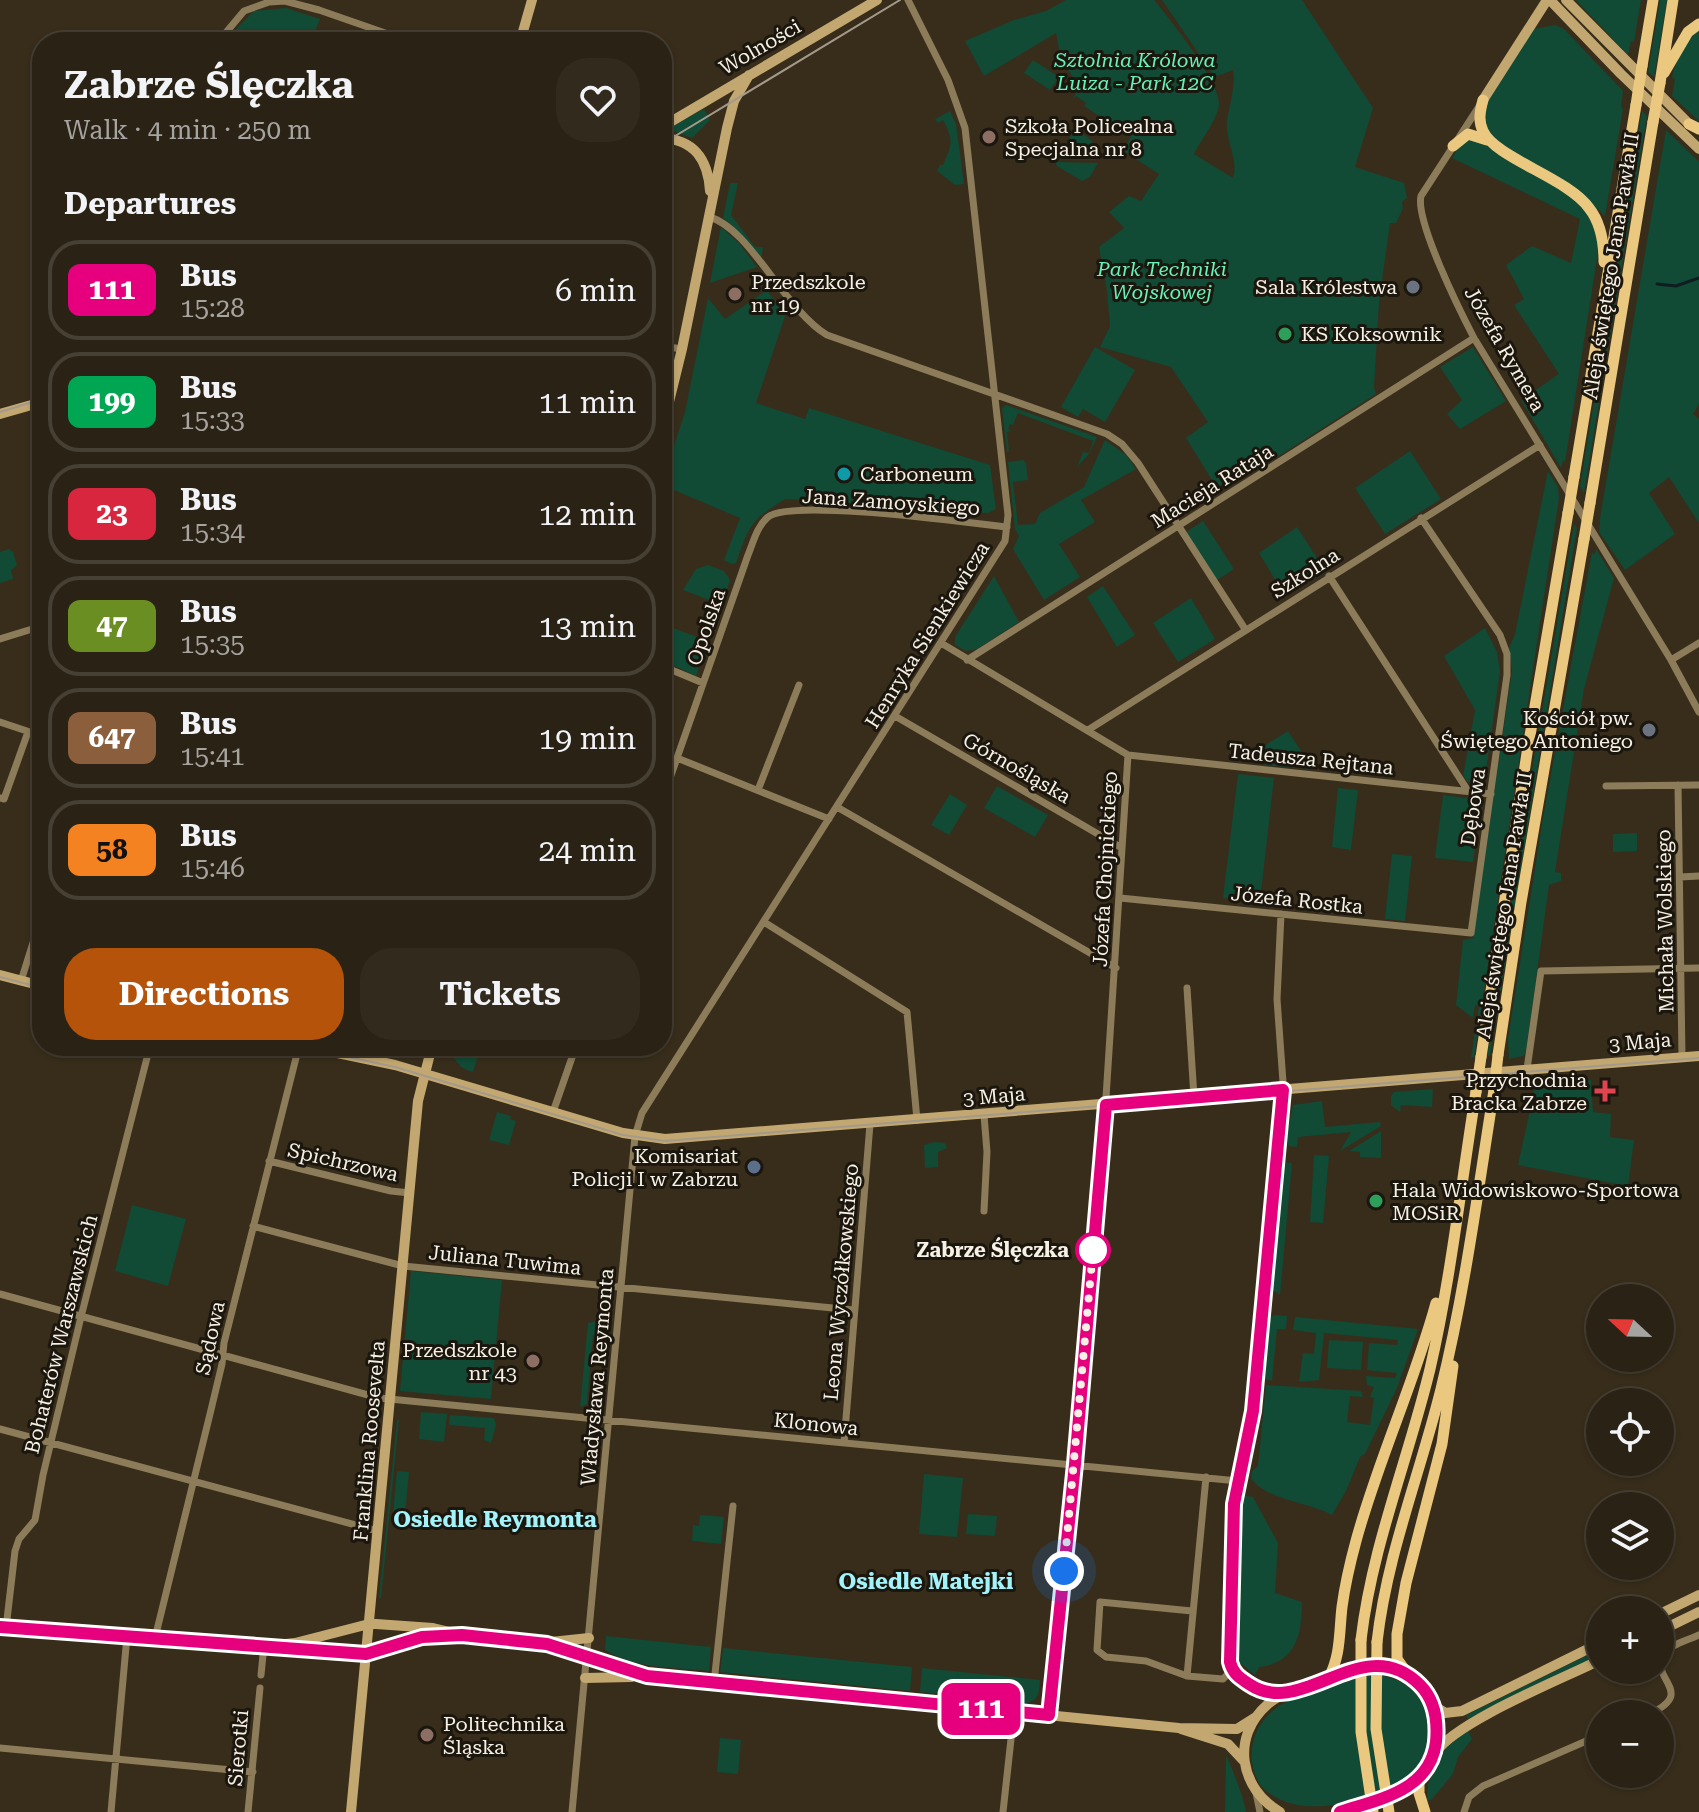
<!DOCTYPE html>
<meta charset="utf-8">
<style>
body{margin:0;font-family:"Roboto Serif",serif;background:#322a1d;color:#f1f3f6;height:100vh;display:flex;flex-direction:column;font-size:30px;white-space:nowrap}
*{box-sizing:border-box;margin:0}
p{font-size:26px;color:#a5a4a0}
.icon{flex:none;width:44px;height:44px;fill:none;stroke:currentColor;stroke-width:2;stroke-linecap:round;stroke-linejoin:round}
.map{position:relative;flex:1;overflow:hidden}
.drawer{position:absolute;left:32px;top:32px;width:640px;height:1024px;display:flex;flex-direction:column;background:#2a2214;border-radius:32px;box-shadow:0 2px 6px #0004,0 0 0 2px #463f34}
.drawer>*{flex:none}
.badge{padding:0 16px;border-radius:12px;font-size:28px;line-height:52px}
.needle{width:52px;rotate:292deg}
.controls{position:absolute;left:1586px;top:1284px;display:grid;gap:16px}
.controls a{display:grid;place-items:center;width:88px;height:88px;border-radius:50%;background:#2a2214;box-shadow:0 2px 6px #0004,0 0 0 2px #463f34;font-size:40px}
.you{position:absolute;width:40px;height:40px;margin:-20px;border:6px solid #fff;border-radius:50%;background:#1a73e8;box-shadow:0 0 0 12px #1a73e833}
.map>.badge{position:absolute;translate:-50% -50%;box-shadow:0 0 0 4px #fff}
h2{padding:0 32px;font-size:30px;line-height:72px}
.round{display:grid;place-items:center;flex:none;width:84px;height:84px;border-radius:32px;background:#322a1d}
.head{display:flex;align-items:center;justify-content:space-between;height:136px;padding:0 32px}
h1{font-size:38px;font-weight:700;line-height:60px}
.primary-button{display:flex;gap:16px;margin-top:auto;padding:16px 32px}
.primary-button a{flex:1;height:92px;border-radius:32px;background:#b45309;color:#fff;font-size:32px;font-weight:700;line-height:92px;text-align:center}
.primary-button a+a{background:#322a1d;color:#f1f3f6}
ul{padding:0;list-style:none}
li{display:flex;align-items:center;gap:24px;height:100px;margin:0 16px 12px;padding:0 16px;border:4px solid #463f34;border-radius:32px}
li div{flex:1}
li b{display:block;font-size:30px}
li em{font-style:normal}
li .badge{min-width:88px;font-weight:700;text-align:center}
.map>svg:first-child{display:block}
.green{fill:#114a35}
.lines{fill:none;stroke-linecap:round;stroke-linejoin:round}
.stream{stroke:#0d1d21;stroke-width:3}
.street{stroke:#8d7c5a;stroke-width:7}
.secondary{stroke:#c2a770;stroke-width:10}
.primary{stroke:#ebc880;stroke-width:11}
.tram{stroke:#a39a8c;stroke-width:2}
.primary-bridge{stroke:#ebc880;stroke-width:11}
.line-casing{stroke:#fff;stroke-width:18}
.line{stroke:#e6007e;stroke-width:12}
.walk{stroke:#f7f0e4;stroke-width:8;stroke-dasharray:0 14.4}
.education-dot{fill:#8d6e63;stroke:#1b160e;stroke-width:3}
.worship-dot{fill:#6b7280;stroke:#1b160e;stroke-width:3}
.leisure-dot{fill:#2e9e5b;stroke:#1b160e;stroke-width:3}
.culture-dot{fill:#0f9aa8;stroke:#1b160e;stroke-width:3}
.health-dot{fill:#e0444e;stroke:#1b160e;stroke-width:3}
.service-dot{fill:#5c6f8a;stroke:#1b160e;stroke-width:3}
.stop-dot{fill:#fff;stroke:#e6007e;stroke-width:4}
.labels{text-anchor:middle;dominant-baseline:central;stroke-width:6;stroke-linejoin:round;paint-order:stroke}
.street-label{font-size:20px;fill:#f7f0e4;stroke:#1b160e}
.park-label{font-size:20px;font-style:italic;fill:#66f2b8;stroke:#1b160e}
.poi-label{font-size:20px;fill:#f7f0e4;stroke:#1b160e;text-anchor:start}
.stop-label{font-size:20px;font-weight:bold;fill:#f7f0e4;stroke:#1b160e;text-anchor:end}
.neighbourhood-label{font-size:22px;font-weight:bold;fill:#a2f3fa;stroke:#1b160e}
</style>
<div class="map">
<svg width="1699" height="1812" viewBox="0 0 1699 1812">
<rect width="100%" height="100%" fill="#382d1b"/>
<path class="green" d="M1066 0H1154C1169 18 1221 83 1219 105 1217 120 1201 140 1194 154L1233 178C1239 159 1225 141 1227 121 1229 107 1236 84 1233 70L1217 76 1212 73 1162 0H1302L1373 108 1355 167 1404 183 1407 198 1402 202 1403 208 1396 223H1390L1379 302 1374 388 1376 394 1255 471 1247 470 1217 488 1186 438 1208 422 1171 367 1100 347 1110 326 1107 291 1099 247 1124 228 1109 212 1129 196 1141 201 1159 174 1122 150 1131 137 1084 106 1086 103 1076 96 1073 99 1079 86 1061 60 1056 33 984 76 965 41 1014 20 1046 11Z
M1576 0H1641L1634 42 1631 41 1628 55Z
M1660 0H1667L1654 77 1648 72Z
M286 8 320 19 311 42H223L254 11Z
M1555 25 1564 29 1623 91 1621 107 1623 109 1605 216 1597 208V213L1495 142 1484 128 1486 104 1534 29Z
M1699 28V121L1672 96 1675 79 1672 77C1677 56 1685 44 1699 28Z
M1033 60 1059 77 1050 90 1024 73Z
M704 109 710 120 692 138 671 130 672 126Z
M950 111 956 124 964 184 955 185 937 171 940 165H943C952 144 954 141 943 120L938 123 935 119Z
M1642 111 1647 116 1584 493 1580 486Z
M1076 128 1092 141 1096 160 1056 159Z
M1666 130 1699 162V404L1693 414 1699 419V523L1669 477 1649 493 1675 534 1625 570 1599 532 1600 518Z
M1477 139 1568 193 1589 212 1599 246 1565 462 1563 460 1561 468 1521 400 1559 374 1514 305 1524 299 1506 265 1532 246 1571 263 1580 219 1452 158 1463 140Z
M1055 162 1098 163 1090 177 1082 181 1057 166Z
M730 183H738L731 215 755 247H763L762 256 759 257 735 228 723 218Z
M721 227 739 243 757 267 710 283Z
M767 290 785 316 756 403 805 419 809 408 990 465 996 509 988 513 785 499C750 521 750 524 736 563L731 564 724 560 740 518 662 485V482L685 412 708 298 725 319Z
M1095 347 1135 370 1105 422 1083 409 1078 417 1061 407Z
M1473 347 1506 401 1460 429 1447 414 1462 400 1440 367Z
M1006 405 1086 433 1097 437 1089 454 1077 467 1083 452 1089 453 1093 441 1018 413 1013 425 1010 424 1008 429 1011 431 1007 432 1009 452H1007L1002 408Z
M1105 440 1126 455 1136 469 1081 500 1095 522 1059 544 1080 577 1044 600 1013 549 1019 536 1015 529 1008 462 1023 460 1026 463 1028 480 1013 482 1018 525 1035 524 1040 513 1084 487Z
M1410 451 1441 499 1385 534 1355 488Z
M1548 471 1558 487 1559 498 1474 1057 1471 1058 1479 1006 1475 1005 1473 1018 1456 1005 1463 940 1473 938 1512 671 1509 648 1515 634Z
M1203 521 1234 569 1217 580 1186 532Z
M1574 524 1577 528 1490 1056H1487L1525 811Z
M1297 527 1326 572 1285 596 1259 553Z
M9 549 13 552 17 565 11 570 13 579 0 583V552Z
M1596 549 1614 578 1584 689 1555 872 1561 873V881L1549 885 1526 1052 1523 1056 1509 1059 1508 1039 1543 818 1592 552 1594 555Z
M708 565 724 571 730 580 722 605 683 590 696 569Z
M994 576 1019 622 977 649 966 651 955 645V637Z
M1103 586 1135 635 1117 647 1087 597Z
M1191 598 1215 639 1178 662 1153 623Z
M670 627 708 641 696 676 662 660V650Z
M1485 628 1497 652 1500 671 1485 778 1482 781 1468 782 1463 776 1475 710 1444 656Z
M1288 731 1312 768 1311 769 1265 765 1256 751Z
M1238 774 1274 778 1260 901 1223 898Z
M997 786 1048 815 1035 837 984 808Z
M1338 788 1358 790 1351 850 1332 847Z
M950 794 967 805 949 835 931 825Z
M1443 795 1473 799 1481 805 1473 862 1435 858Z
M1637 833V851L1613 852V834Z
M1392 854 1412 856 1405 921 1385 919Z
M451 1046H481L473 1072C459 1068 454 1061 451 1046Z
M1591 1080 1593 1112 1611 1114 1610 1137 1634 1140 1628 1186 1518 1165 1535 1087Z
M1433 1089 1432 1107 1401 1105 1400 1112 1391 1105V1096L1394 1092Z
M1322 1101 1325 1127 1380 1122 1381 1126 1340 1151 1351 1132 1298 1137 1297 1147 1289 1146 1286 1141 1293 1105Z
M497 1112 511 1116 510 1119 516 1121 509 1145 489 1140Z
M1381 1131V1158L1360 1157V1152L1349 1151Z
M934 1142 945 1143 947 1148 938 1152V1167L925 1168 924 1145Z
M1314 1155 1329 1156 1323 1223 1310 1222Z
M1283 1162 1292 1163 1280 1295 1271 1289Z
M132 1205 186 1219 168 1286 115 1271Z
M411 1271 502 1280 491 1399 400 1391Z
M1275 1315 1287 1316 1286 1329H1277L1272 1381 1262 1378 1268 1318Z
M1295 1317 1418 1329 1397 1388 1365 1454 1360 1457 1346 1491 1332 1515C1309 1502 1265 1500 1251 1478L1252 1471 1258 1466 1266 1385 1361 1391 1363 1397 1350 1396 1347 1422 1370 1425 1374 1398 1370 1397 1374 1387 1367 1385 1366 1376 1395 1378 1397 1373 1367 1370 1369 1343 1397 1345 1398 1340 1324 1333 1319 1380 1299 1382 1303 1353 1314 1354 1316 1333 1293 1330Z
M597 1321H606L605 1336 593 1335 587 1404 580 1407 588 1323Z
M1329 1340 1363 1342 1361 1370 1327 1368Z
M421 1412 447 1414 444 1442 419 1439Z
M450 1415 494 1418 496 1425 491 1443 484 1440 485 1428 449 1425Z
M397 1420H399L381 1598H379Z
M397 1471 409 1472 405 1515 393 1513Z
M924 1474 963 1478 957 1537 919 1534Z
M1242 1495 1253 1497 1278 1543 1275 1593 1302 1602C1302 1634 1296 1663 1259 1667L1255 1675 1239 1662 1234 1652Z
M968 1514 997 1516 995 1536 966 1534Z
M700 1515 724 1517 721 1544 692 1541 693 1525 699 1526Z
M606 1636 711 1647 709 1671C674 1667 636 1669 605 1650Z
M723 1648 912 1667 910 1691 720 1672Z
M1600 1649V1655L1468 1719 1466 1715Z
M922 1668 1040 1680C1039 1686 1040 1693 1036 1698 1022 1717 963 1677 940 1694L920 1692Z
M1377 1675C1396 1677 1412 1685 1422 1702 1438 1729 1431 1764 1404 1782 1392 1789 1377 1792 1364 1797 1328 1810 1286 1812 1261 1786 1243 1759 1252 1723 1279 1706 1293 1698 1310 1694 1324 1689 1342 1683 1358 1676 1377 1675Z
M1468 1730 1472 1739 1458 1757 1453 1774 1432 1799 1427 1801 1428 1784 1446 1748Z
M720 1738 741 1740 738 1774 717 1772Z
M1226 1756C1230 1761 1246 1805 1246 1812H1225Z"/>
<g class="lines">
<path class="stream" d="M1657 284 1676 286 1699 278"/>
<path class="street" d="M218 42 244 11 269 2 285 1 319 10 411 42
M1480 105 1421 196C1415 221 1461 313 1474 338L1671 660 1699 712
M709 217C749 227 784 309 827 335L1107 434 1122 444 1138 463 1245 629
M662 346 682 349
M1329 576 1468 791
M0 639 42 626
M941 643 1128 755 1105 1113 1074 1479 1049 1715
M967 660 1474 338
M1671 660 1699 643
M662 666 703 683
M895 716 1122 848
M0 722 42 736
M1088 730 1540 445
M1128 755 1491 794
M677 758 829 819
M1678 785 1682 1057
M1606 786 1699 785
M758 790 799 685
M0 798 4 799 28 732
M662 801 748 555C753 543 757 526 768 517 792 498 969 523 1007 527
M837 807 1116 968
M1680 877 1699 876
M1120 898 1471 933 1507 675V654L1500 635 1421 518
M1281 914 1277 999 1283 1082 1282 1107 1253 1411 1234 1504 1230 1662C1235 1685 1262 1693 1282 1695
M764 922 907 1012 917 1120
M662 959 664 960
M21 981 42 914
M1187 988 1194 1097
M1527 1069 1541 971 1699 968
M553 1112 576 1046
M269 1161 391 1191 410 1193
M984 1211 987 1152 984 1115
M253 1226 403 1266 853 1310
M0 1294 379 1398 1238 1481
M0 1429 378 1531
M844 1443 870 1124
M1192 1611 1100 1602 1097 1650 1106 1657 1146 1661 1187 1676 1223 1679 1232 1670
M6 1628 15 1551 19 1539 35 1520 43 1475 81 1317 150 1046
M155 1638 210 1414 222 1364 224 1343 299 1046
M261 1675 264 1645
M1187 1676 1206 1477
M714 1683 733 1506
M1649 1714C1699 1692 1646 1678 1665 1653 1671 1644 1689 1640 1699 1635
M0 1748 253 1772
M1256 1793 1260 1812
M111 1812 127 1636
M248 1812 260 1688
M572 1812 635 1136 642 1113 1005 541 1008 515 965 128 948 80 908 0
M1003 1812 1014 1712
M1464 1812 1469 1797 1483 1786 1600 1735"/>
<path class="secondary" d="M1550 0 1621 74 1699 149
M1566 0 1689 124
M520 42 532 0
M1483 100 1547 0
M662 127 877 0
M662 138C695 140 708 160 710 191
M0 414 42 402
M662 430 682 349 727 128 734 101 749 75
M0 975 42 986
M304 1046 395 1065 623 1133 665 1139 1699 1056
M1660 1614 1699 1595
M0 1627 271 1646
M1660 1631 1699 1612
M551 1642 589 1638
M267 1646 295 1643 369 1624H376L433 1628 462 1635 547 1644 647 1676 1179 1728 1237 1729 1256 1717
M287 1647 366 1654 422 1637 448 1635
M585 1678 631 1677
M1433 1705 1445 1713 1462 1711 1600 1643
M1181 1729 1228 1744 1243 1760
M1436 1752C1457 1721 1562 1679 1600 1660
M351 1812 418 1101 432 1046
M1280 1812C1240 1789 1230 1737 1268 1704 1281 1693 1301 1688 1318 1682 1334 1676 1352 1667 1370 1666 1416 1661 1443 1707 1435 1748 1427 1792 1376 1800 1340 1812"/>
<path class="primary" d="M1642 66 1653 0
M1664 73 1688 32 1699 24
M1660 83 1673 0
M1483 100C1480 111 1478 121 1483 131 1495 158 1568 178 1589 208 1601 223 1604 242 1604 262
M1689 124 1699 129
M1453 146 1468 134 1487 140
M1574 477 1636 105
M1590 503 1653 122
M1498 1055 1521 902 1584 539
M1481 1057 1527 753 1568 513
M1361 1640C1372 1546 1408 1460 1430 1369 1451 1278 1461 1184 1476 1092
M1377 1642C1387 1554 1420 1474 1441 1389 1465 1291 1478 1190 1494 1090
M1409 1676 1397 1659V1634L1406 1583 1442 1444 1453 1366
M1328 1679C1341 1656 1339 1633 1342 1607 1345 1585 1350 1563 1356 1541 1378 1460 1414 1384 1436 1303
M1419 1779V1793L1425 1812"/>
<path class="tram" d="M662 144 900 0
M0 412 42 399
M0 977 42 988
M296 1046 395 1067 623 1135 665 1141 1699 1058"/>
<path class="primary-bridge" d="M1636 105 1642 66
M1653 122 1660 83
M1568 513 1574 477
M1584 539 1590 503
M1494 1090 1498 1055
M1476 1092 1481 1057
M1361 1640V1732L1373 1812
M1377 1642 1376 1729 1389 1812"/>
</g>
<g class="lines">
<defs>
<path id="line" d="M0 1627 366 1654 422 1637 462 1635 547 1644 647 1676 1049 1715 1075 1464 1106 1105 1283 1090 1253 1411 1234 1504 1230 1662C1233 1674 1240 1678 1249 1684 1303 1721 1363 1628 1420 1685 1435 1700 1438 1721 1436 1742 1430 1791 1379 1799 1340 1812"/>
</defs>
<use href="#line" class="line-casing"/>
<use href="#line" class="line"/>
<path class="walk" d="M1064 1571 1093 1250"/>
</g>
<g class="education-dot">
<circle cx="989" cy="137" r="8"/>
<circle cx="735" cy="294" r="8"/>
<circle cx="533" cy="1361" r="8"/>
<circle cx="427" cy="1735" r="8"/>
</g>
<g class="worship-dot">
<circle cx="1413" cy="287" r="8"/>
<circle cx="1649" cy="730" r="8"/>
</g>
<g class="leisure-dot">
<circle cx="1285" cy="334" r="8"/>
<circle cx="1376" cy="1201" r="8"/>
</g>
<circle class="culture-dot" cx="844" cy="474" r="8"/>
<path class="health-dot" d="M1601 1079h8v8h8v8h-8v8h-8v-8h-8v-8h8z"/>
<circle class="service-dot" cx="754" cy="1167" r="8"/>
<circle class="stop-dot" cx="1093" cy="1250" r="16"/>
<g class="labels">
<g class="street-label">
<text transform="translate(760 47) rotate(-30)">Wolności</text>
<text transform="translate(1611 266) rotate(-81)">Aleja świętego Jana Pawła II</text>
<text transform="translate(1505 349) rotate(60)">Józefa Rymera</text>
<text transform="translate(1212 486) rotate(-32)">Macieja Rataja</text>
<text transform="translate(891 502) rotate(4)">Jana Zamoyskiego</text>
<text transform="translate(1305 573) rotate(-32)">Szkolna</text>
<text transform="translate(706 627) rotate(-71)">Opolska</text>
<text transform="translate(927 635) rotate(-58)">Henryka Sienkiewicza</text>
<text transform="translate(1311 759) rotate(6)">Tadeusza Rejtana</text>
<text transform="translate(1017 768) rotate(30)">Górnośląska</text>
<text transform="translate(1473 807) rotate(-82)">Dębowa</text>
<text transform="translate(1105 869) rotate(-87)">Józefa Chojnickiego</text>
<text transform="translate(1297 900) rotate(6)">Józefa Rostka</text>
<text transform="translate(1504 905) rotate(-81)">Aleja świętego Jana Pawła II</text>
<text transform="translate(1665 921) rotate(-91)">Michała Wolskiego</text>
<text transform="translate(1640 1042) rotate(-5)">3 Maja</text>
<text transform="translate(994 1096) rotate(-5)">3 Maja</text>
<text transform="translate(343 1162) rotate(13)">Spichrzowa</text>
<text transform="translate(505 1260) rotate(6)">Juliana Tuwima</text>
<text transform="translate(841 1282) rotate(-85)">Leona Wyczółkowskiego</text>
<text transform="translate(61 1334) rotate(-76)">Bohaterów Warszawskich</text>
<text transform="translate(210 1338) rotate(-78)">Sądowa</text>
<text transform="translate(597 1377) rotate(-85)">Władysława Reymonta</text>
<text transform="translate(816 1424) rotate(6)">Klonowa</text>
<text transform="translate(369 1441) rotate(-85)">Franklina Roosevelta</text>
<text transform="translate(238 1748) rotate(-85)">Sierotki</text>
</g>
<g class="park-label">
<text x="1135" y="60">Sztolnia Królowa<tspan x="1135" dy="23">Luiza - Park 12C</tspan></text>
<text x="1162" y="269">Park Techniki<tspan x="1162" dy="23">Wojskowej</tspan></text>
</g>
<g class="poi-label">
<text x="1005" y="126">Szkoła Policealna<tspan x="1005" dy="23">Specjalna nr 8</tspan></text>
<text x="751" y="282">Przedszkole<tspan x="751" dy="23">nr 19</tspan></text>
<text x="1397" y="287" text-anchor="end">Sala Królestwa</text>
<text x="1301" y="334">KS Koksownik</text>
<text x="860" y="474">Carboneum</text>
<text x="1633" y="718" text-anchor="end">Kościół pw.<tspan x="1633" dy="23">Świętego Antoniego</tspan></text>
<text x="1587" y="1080" text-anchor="end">Przychodnia<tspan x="1587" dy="23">Bracka Zabrze</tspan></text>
<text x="738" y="1156" text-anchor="end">Komisariat<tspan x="738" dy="23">Policji I w Zabrzu</tspan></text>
<text x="1392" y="1190">Hala Widowiskowo-Sportowa<tspan x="1392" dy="23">MOSiR</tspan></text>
<text x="517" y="1350" text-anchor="end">Przedszkole<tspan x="517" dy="23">nr 43</tspan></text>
<text x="443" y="1724">Politechnika<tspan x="443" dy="23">Śląska</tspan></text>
</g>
<g class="stop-label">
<text x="1069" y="1250">Zabrze Ślęczka</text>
</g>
<g class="neighbourhood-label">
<text x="495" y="1519">Osiedle Reymonta</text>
<text x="926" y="1581">Osiedle Matejki</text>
</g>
</g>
</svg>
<div class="controls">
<a><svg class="needle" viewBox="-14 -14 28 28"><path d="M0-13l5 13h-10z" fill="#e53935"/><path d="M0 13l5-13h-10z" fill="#a5a4a0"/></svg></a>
<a><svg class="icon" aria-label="locate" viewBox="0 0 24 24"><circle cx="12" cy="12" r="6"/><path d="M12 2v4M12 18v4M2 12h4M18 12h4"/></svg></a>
<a><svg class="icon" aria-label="layers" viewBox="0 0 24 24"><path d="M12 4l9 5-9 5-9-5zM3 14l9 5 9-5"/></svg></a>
<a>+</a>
<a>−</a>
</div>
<div class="you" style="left:1064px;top:1571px"></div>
<b class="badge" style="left:981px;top:1709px;background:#e6007e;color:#fff">111</b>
<section class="drawer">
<div class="head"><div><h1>Zabrze Ślęczka</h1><p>Walk · 4 min · 250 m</p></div><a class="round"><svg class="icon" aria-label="heart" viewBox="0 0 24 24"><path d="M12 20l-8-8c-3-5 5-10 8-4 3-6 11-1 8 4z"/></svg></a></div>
<h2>Departures</h2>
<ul>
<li><span class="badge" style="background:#e6007e;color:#fff">111</span><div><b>Bus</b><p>15:28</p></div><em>6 min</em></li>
<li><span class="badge" style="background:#00a651;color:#fff">199</span><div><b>Bus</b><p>15:33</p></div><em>11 min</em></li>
<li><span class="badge" style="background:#d7263d;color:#fff">23</span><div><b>Bus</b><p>15:34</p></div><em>12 min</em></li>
<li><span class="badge" style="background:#6b8e23;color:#fff">47</span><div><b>Bus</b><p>15:35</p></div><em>13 min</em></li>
<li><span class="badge" style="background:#8b5e3c;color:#fff">647</span><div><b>Bus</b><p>15:41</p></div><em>19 min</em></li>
<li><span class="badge" style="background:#f58220;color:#111">58</span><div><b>Bus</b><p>15:46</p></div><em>24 min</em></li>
</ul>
<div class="primary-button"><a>Directions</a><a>Tickets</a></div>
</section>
</div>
